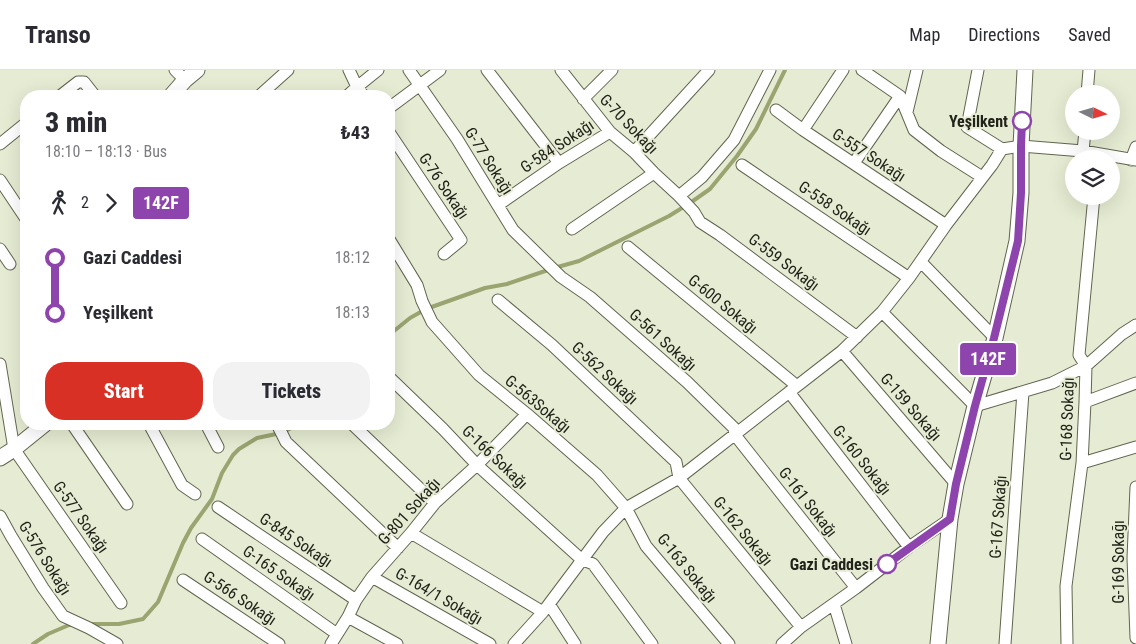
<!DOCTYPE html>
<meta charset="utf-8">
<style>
body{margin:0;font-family:"Roboto Condensed",sans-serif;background:#f2f2f3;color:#2b2b33;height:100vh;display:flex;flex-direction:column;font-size:19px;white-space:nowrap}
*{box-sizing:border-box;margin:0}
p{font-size:16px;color:#7c7c81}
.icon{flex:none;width:28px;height:28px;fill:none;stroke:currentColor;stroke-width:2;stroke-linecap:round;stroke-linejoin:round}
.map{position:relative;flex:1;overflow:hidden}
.details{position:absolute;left:20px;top:20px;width:375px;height:340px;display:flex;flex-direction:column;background:#fff;border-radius:20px;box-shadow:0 5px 20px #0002}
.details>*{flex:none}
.badge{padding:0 10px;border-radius:4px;font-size:18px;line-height:32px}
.needle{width:32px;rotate:95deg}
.tools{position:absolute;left:1065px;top:15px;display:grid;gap:10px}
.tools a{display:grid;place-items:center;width:55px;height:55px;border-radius:50%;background:#fff;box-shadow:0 5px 20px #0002;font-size:25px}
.map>.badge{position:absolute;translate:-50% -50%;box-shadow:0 0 0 2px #fff}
.legs{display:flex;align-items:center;gap:8px;height:55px;padding:0 25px;font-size:16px}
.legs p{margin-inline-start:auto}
.summary{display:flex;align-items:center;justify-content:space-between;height:85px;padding:0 25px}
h1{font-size:28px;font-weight:800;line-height:38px}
.action{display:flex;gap:10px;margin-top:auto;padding:10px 25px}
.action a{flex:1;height:58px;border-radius:20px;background:#d93025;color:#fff;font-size:20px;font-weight:800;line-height:58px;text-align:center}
.action a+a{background:#f2f2f3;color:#2b2b33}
ul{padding:0 25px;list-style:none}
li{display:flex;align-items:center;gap:18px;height:55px;font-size:19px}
li i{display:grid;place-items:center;width:8px;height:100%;margin:0 6px;background:currentColor}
li i::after{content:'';width:12px;height:12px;margin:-6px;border:4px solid;border-radius:50%;background:#fff}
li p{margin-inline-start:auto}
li:first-child i{background:linear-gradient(#0000 50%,currentColor 0)}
li:last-child i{background:linear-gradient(currentColor 50%,#0000 0)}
header{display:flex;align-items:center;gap:30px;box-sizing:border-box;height:70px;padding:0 25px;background:#fff;border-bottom:1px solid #e1e1e2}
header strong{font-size:24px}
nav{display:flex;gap:28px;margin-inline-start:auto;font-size:18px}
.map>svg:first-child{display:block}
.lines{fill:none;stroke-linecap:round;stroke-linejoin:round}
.stream{stroke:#99a471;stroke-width:4}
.minor-casing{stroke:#60654f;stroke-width:13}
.major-casing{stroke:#60654f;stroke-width:17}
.minor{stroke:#fff;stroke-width:11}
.major{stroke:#fff;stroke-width:15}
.line-1-casing{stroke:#fff;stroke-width:11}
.line-1{stroke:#8e44ad;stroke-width:8}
.stop-1-dot{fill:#fff;stroke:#8e44ad;stroke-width:2.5}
.labels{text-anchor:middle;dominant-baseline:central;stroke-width:4;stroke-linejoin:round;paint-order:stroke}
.stop-label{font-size:16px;font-weight:bold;fill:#21231a;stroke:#e6ecd3;text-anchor:end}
.street-label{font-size:16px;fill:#21231a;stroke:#e6ecd3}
</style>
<header>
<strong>Transo</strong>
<nav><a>Map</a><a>Directions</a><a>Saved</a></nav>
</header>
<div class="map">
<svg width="1136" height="574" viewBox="0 0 1136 574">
<rect width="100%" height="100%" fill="#e6ecd3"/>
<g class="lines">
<path class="stream" d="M389 265 410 248 426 239 485 218 507 214 554 198 579 191 669 146 690 133 710 119 737 86 756 59 785 0
M89 554H119L143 549 158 532 183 473 191 458 212 429 222 403 233 385 239 379 257 368 281 363 300 354
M33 574 48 564 69 555H72"/>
<defs>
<path id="minor" d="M175 0 185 10
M349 0 357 17 364 26
M409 0 457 69 513 160 561 207 590 227 687 312 734 358 735 365 856 518
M487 0 559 93
M561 0 610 62 634 82 654 103 679 126 694 142 700 152 720 165 857 267
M862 0 900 26 914 60 941 81 982 107
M978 0 967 57 1002 79
M1087 24 1089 0
M60 26 78 12H84L95 26
M259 26 288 0
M347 26 357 17 378 0
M583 29 612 0
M389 38 440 0
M776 40 803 60 946 155
M907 42 917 0
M803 60 843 0
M389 62 461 170 444 184
M0 74 26 53
M1083 81 1085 61
M634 82 709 0
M1131 90 1136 77
M854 93 900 26
M742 95 909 208
M0 110 26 149
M679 126 702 107 734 70 770 0
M498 135 559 93 610 62
M572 159 654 103
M389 169 417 215 422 231 432 252 479 305 527 344 597 405 626 438 646 476 729 574
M628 177 797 316
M0 179 10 194
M921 192 995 268
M498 230 552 275 676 392 679 408 801 557
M882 242 975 336 1052 313 1086 296 1122 264 1136 255
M842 281 956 414
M0 294 14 379 121 533
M389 307 443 359 477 395 581 489 593 494 652 574
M789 322 909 477
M1085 332 1136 313
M72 354 127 434
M149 354 182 415 195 424
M206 354 218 377
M277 354 286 372 398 478
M352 354 435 433
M1082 393 1136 377
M1136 417 1133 488 1136 568
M218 437 356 530
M0 446 11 466 43 518 63 546 89 558 117 574
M411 463 543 542
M202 469 337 564
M372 507 490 574
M183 510 279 574
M549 534 575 574
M834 534 846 574
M348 547 397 574
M331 574 348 547 356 530 372 507 411 463 435 433 477 395 527 344
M514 574 543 542 603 462 626 438 679 408 842 281 882 242 909 208 946 155 992 95 1002 79 1021 76 1083 81 1136 90
M782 574 801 557 856 518 909 477 950 449
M1005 574 1023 322
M1067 574 1066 516 1082 393 1085 332 1086 296 1079 285 1094 126"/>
<path id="major" d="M171 26 185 10 197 0
M0 388 14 379 45 354
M938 574 950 449 956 414 975 336 995 268 1017 171 1021 123V76L1025 0"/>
</defs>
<use href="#minor" class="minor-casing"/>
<use href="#major" class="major-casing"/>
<use href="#minor" class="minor"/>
<use href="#major" class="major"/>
</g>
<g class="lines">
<defs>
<path id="line-1" d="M887 494 950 449 956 414 975 336 994 268 1018 171 1021 123V76L1022 51"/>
</defs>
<use href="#line-1" class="line-1-casing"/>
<use href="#line-1" class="line-1"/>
</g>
<g class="stop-1-dot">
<circle cx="1022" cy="51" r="9"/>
<circle cx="887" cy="494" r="9"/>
</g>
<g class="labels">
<g class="stop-label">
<text x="1008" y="51">Yeşilkent</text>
<text x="873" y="494">Gazi Caddesi</text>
</g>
<g class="street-label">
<text transform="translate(629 54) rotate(46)">G-70 Sokağı</text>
<text transform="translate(557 76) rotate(-33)">G-584 Sokağı</text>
<text transform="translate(869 85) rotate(33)">G-557 Sokağı</text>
<text transform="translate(489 91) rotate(58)">G-77 Sokağı</text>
<text transform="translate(444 116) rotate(56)">G-76 Sokağı</text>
<text transform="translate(835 138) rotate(34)">G-558 Sokağı</text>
<text transform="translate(784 192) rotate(37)">G-559 Sokağı</text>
<text transform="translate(723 234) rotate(39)">G-600 Sokağı</text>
<text transform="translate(663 270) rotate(42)">G-561 Sokağı</text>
<text transform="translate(605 303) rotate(43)">G-562 Sokağı</text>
<text transform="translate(538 334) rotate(40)">G-563Sokağı</text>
<text transform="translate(911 337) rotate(49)">G-159 Sokağı</text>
<text transform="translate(1067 349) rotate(-88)">G-168 Sokağı</text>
<text transform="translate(495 387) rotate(44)">G-166 Sokağı</text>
<text transform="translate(862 390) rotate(52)">G-160 Sokağı</text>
<text transform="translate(808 432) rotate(52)">G-161 Sokağı</text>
<text transform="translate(409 441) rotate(-48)">G-801 Sokağı</text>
<text transform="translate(81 447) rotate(55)">G-577 Sokağı</text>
<text transform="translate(998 447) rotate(-86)">G-167 Sokağı</text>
<text transform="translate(743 461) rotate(51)">G-162 Sokağı</text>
<text transform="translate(296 470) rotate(34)">G-845 Sokağı</text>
<text transform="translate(45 488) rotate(58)">G-576 Sokağı</text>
<text transform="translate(1118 492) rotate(-90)">G-169 Sokağı</text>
<text transform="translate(687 498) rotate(51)">G-163 Sokağı</text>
<text transform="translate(279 503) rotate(35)">G-165 Sokağı</text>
<text transform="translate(439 526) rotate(30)">G-164/1 Sokağı</text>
<text transform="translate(240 528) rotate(34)">G-566 Sokağı</text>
</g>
</g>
</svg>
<div class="tools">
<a><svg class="needle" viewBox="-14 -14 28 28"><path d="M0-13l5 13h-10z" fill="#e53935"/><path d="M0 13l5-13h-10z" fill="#7c7c81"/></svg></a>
<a><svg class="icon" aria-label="layers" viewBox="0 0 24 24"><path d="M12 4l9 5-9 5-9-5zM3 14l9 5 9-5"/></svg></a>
</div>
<b class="badge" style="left:988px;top:289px;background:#8e44ad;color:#fff">142F</b>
<section class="details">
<div class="summary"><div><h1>3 min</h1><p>18:10 – 18:13 · Bus</p></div><b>₺43</b></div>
<div class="legs"><svg class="icon" aria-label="walk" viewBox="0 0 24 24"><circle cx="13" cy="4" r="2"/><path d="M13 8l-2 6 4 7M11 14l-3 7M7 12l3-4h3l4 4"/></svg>2<svg class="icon" aria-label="forward" viewBox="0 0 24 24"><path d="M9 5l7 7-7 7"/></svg><b class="badge" style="background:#8e44ad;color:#fff">142F</b></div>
<ul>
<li><i style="color:#8e44ad"></i><b>Gazi Caddesi</b><p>18:12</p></li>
<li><i style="color:#8e44ad"></i><b>Yeşilkent</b><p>18:13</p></li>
</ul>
<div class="action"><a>Start</a><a>Tickets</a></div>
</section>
</div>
